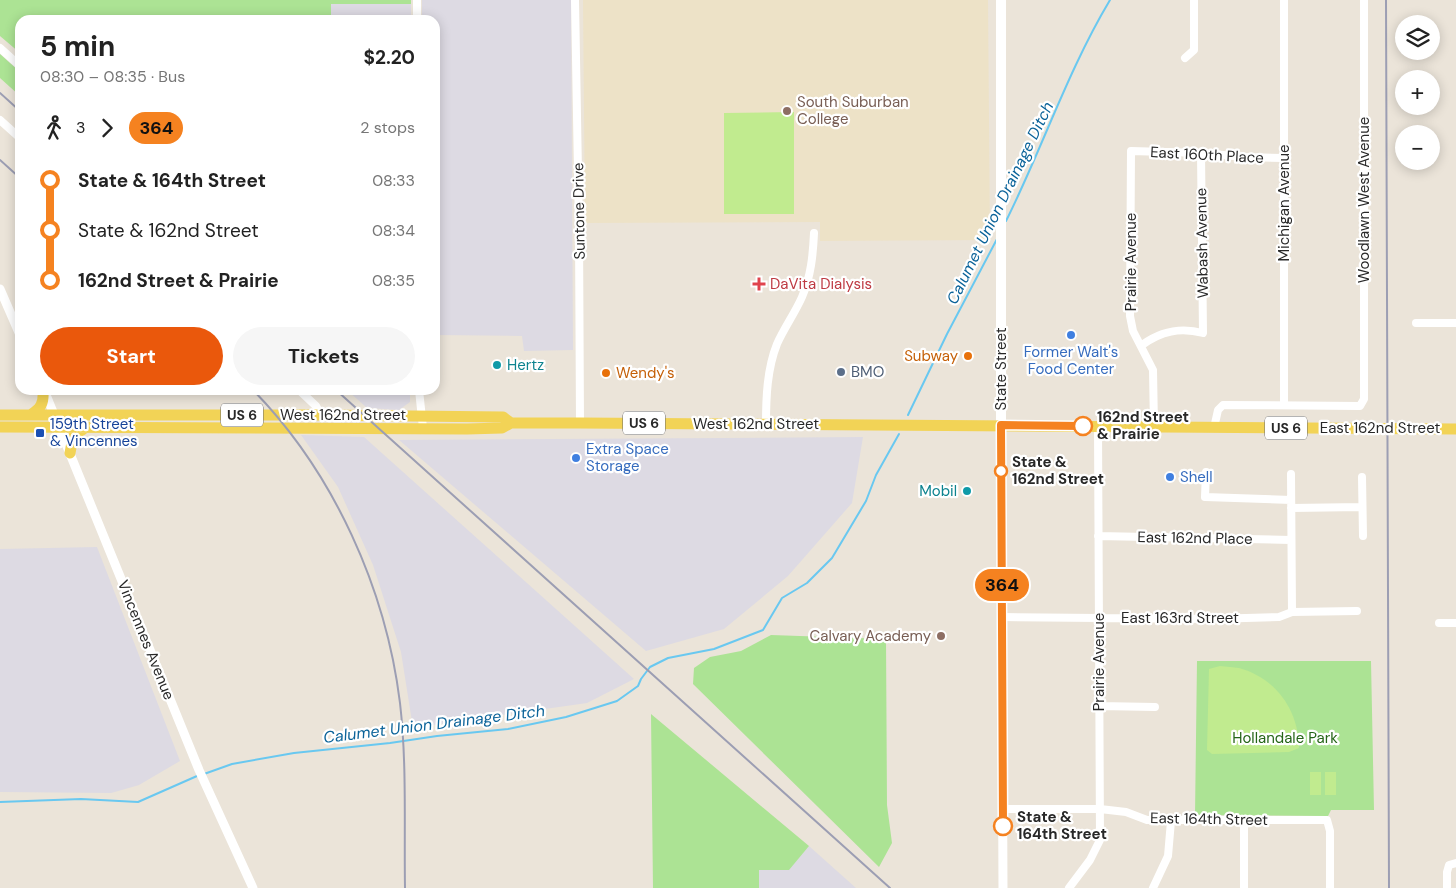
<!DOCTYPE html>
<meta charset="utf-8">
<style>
body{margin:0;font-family:"DM Sans",sans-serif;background:#f6f6f6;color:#222;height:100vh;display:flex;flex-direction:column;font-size:19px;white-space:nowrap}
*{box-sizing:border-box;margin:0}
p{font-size:16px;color:#767676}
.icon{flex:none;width:28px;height:28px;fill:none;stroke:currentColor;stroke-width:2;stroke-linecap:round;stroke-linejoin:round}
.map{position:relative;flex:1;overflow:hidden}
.side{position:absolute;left:15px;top:15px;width:425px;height:380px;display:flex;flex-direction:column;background:#fff;border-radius:15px;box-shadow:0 2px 12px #0003}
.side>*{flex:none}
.badge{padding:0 10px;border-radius:16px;font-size:18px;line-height:32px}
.tools{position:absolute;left:1395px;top:15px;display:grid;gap:10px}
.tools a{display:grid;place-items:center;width:45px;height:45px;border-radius:50%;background:#fff;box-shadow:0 2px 12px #0003;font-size:25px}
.map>.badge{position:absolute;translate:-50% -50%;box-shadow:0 0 0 2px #fff}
.legs{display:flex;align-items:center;gap:8px;height:55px;padding:0 25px;font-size:16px}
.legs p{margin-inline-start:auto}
.head{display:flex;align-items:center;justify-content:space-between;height:85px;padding:0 25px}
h1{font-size:28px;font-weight:700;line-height:38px}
.cta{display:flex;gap:10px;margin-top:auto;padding:10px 25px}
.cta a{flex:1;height:58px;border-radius:30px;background:#ea580c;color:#fff;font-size:20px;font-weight:700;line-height:58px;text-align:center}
.cta a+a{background:#f6f6f6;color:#222}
ul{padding:0 25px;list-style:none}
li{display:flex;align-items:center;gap:18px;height:50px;font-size:19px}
li i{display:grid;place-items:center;width:8px;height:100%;margin:0 6px;background:currentColor}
li i::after{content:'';width:12px;height:12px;margin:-6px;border:4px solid;border-radius:50%;background:#fff}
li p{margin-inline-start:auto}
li:first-child i{background:linear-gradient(#0000 50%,currentColor 0)}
li:last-child i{background:linear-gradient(currentColor 50%,#0000 0)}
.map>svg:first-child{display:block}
.industrial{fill:#dddae3}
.education{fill:#ede2c7}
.green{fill:#ace394}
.pitch{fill:#c1eb8f}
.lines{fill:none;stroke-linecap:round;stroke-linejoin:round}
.stream{stroke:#69c8f0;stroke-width:2}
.minor{stroke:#fff;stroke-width:8}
.tertiary{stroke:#fff;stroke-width:9}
.secondary{stroke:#fff;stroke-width:10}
.primary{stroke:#f2d356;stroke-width:11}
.rail{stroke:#9c9eb3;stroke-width:2}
.line-1-casing{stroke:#fff;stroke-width:11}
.line-1{stroke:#f58220;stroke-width:8}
.education-dot{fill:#8d6e63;stroke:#fff;stroke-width:2}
.health-dot{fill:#e0444e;stroke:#fff;stroke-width:2}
.shop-dot{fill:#3f7fe0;stroke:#fff;stroke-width:2}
.food-dot{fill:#e8710a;stroke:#fff;stroke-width:2}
.culture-dot{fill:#0f9aa8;stroke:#fff;stroke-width:2}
.service-dot{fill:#5c6f8a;stroke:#fff;stroke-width:2}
.stop-1-dot{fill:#fff;stroke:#f58220;stroke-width:2.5}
.transit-dot{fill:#1a4fb4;stroke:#fff;stroke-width:2}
.labels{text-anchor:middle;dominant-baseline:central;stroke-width:4.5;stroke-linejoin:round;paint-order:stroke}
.shield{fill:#fff;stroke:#686868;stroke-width:1}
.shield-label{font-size:14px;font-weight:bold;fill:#282828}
.education-label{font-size:15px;fill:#785e54;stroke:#fff;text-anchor:start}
.street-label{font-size:15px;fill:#282828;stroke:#fff}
.health-label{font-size:15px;fill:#be3a42;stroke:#fff;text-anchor:start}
.shop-label{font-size:15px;fill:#366cbe;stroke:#fff;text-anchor:start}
.food-label{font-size:15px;fill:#c56008;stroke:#fff;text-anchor:end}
.culture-label{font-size:15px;fill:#0d838f;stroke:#fff;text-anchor:start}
.service-label{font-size:15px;fill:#4e5e75;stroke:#fff;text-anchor:start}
.stop-label{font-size:15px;font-weight:bold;fill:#282828;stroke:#fff;text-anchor:start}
.transit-label{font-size:15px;fill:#164399;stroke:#fff;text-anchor:start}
.park-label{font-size:15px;fill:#256518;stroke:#fff}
.water-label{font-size:16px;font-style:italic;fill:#0b6399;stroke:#fff}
</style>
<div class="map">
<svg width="1456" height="888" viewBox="0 0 1456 888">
<rect width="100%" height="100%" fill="#ebe4d9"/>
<path class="industrial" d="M422 0H571L573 350 524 351 522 336 435 335V20H422Z
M331 4H411V20H331Z
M347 390H410V402L399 410 367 408Z
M301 435 364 437 634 679 587 703 413 728 401 652 373 565 338 487Z
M863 437 852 503 788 576 724 629 646 651 399 440Z
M97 547 180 761 139 785 111 793 0 792V549Z
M809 846 856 888H759V870L789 869Z"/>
<path class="education" d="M583 0H988L990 240 820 241V222L585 223Z"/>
<path class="green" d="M0 0H411V4H331V20H20V53L0 36Z
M0 54 20 72V96L0 78Z
M771 635 886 639 887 805 892 843 879 867 693 684 694 668 710 657 741 651Z
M1197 661H1371L1374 810H1331L1328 816 1195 815Z
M651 714 809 846 789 870H759V888H653Z"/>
<path class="pitch" d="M794 112V214H724V113Z
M1220 666C1226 667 1233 667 1239 668 1276 678 1299 711 1299 748L1289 752 1212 754 1207 750 1209 669Z
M1310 772H1321V795H1310Z
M1325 772H1336V795H1325Z"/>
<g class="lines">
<path class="stream" d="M1006 221C1042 149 1068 70 1110 0
M908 415 947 334 997 239
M204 774 232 764 294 753 390 743 437 736 508 729 566 717 617 701 638 686 641 679 650 667 668 658 714 649 763 630 782 598 807 583 832 558 866 501 876 475 899 434
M0 802 81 799 138 802 197 776"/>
<path class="minor" d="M575 0 579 231 580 423
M1284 0V405
M417 20V0
M0 48 20 66
M1185 58 1194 50V0
M0 120 20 138
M1416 323H1456
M1142 345C1161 331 1180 327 1203 333L1201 153
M299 390 316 406 321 415
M419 390 423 428
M766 424C766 398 767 369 777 344 784 328 795 313 802 297 811 276 813 255 814 233
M1154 427 1153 370 1133 331 1130 316 1131 151 1201 153 1245 157 1284 158
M1214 428 1218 410 1223 405 1360 406 1364 399V0
M1206 472 1205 497 1291 500
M1291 474 1292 612
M1362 477 1363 536
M1291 508 1362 507
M1098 536 1291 540
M1002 617 1211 619 1279 617 1292 612 1357 611
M1439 623H1456
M1099 706 1155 707
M1003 809H1100L1126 812 1147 820H1327L1330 831V888
M1244 821V888
M1069 888 1090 860 1100 840 1098 426
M1153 888 1168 856 1171 821
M1447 888V872L1449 865 1456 863"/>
<path class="tertiary" d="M0 289 20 335
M44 390 199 770 253 888
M1001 425 1003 888"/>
<path class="secondary" d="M1001 425V0"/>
<path class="primary" d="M0 415H321L503 417 511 423
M30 415C41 409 44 403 43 390
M0 427 467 429 502 428 511 423H580L1456 429
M70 453 73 437 86 427"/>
<path class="rail" d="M1386 0 1389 888
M0 93 20 111
M0 160 20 178
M253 390C334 473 386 589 400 703 407 764 404 827 405 888
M336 390 890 888"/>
</g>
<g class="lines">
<defs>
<path id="line-1" d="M1003 826 1001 425 1083 426"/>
</defs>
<use href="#line-1" class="line-1-casing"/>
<use href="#line-1" class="line-1"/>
</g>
<g class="education-dot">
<circle cx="787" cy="111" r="5"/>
<circle cx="941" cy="636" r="5"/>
</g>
<path class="health-dot" d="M756.5 276.5h5v5h5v5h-5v5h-5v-5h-5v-5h5z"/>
<g class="shop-dot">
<circle cx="1071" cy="335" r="5"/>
<circle cx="576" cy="458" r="5"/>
<circle cx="1170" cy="477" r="5"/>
</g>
<g class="food-dot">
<circle cx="968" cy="356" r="5"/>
<circle cx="606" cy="373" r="5"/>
</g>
<g class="culture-dot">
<circle cx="497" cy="365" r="5"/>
<circle cx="967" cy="491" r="5"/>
</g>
<circle class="service-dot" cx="841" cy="372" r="5"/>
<g class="stop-1-dot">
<circle cx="1083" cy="426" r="9"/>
<circle cx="1001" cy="471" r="6"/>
<circle cx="1003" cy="826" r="9"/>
</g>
<rect class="transit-dot" x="35" y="428" width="10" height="10" rx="2.5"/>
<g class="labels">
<g class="shield">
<rect x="221" y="403.5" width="42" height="23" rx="4"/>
<rect x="623" y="411.5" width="42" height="23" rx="4"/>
<rect x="1265" y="416.5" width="42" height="23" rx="4"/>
</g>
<g class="shield-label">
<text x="242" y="415">US 6</text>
<text x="644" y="423">US 6</text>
<text x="1286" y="428">US 6</text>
</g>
<g class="education-label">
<text x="797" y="102">South Suburban<tspan x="797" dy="17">College</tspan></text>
<text x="931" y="636" text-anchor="end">Calvary Academy</text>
</g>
<g class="street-label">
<text transform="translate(1207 155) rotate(3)">East 160th Place</text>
<text transform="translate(1364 200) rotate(-90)">Woodlawn West Avenue</text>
<text transform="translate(1284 203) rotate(-90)">Michigan Avenue</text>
<text transform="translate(579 211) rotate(-91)">Suntone Drive</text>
<text transform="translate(1202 243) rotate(-91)">Wabash Avenue</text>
<text transform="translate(1131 262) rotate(-90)">Prairie Avenue</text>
<text transform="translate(1001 369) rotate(-90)">State Street</text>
<text x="343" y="415">West 162nd Street</text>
<text x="756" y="424">West 162nd Street</text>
<text x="1380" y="428">East 162nd Street</text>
<text transform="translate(1195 538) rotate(1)">East 162nd Place</text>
<text x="1180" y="618">East 163rd Street</text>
<text transform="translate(146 640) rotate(68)">Vincennes Avenue</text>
<text transform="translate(1099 662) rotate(-90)">Prairie Avenue</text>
<text transform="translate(1209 819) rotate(1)">East 164th Street</text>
</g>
<g class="health-label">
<text x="770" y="284">DaVita Dialysis</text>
</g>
<g class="shop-label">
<text x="1071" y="352" text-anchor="middle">Former Walt's<tspan x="1071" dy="17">Food Center</tspan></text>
<text x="586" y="449">Extra Space<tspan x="586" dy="17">Storage</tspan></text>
<text x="1180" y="477">Shell</text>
</g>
<g class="food-label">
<text x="958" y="356">Subway</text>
<text x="616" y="373" text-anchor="start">Wendy's</text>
</g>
<g class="culture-label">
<text x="507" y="365">Hertz</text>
<text x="957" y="491" text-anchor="end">Mobil</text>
</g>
<g class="service-label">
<text x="851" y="372">BMO</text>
</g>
<g class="stop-label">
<text x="1097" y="417">162nd Street<tspan x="1097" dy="17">&amp; Prairie</tspan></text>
<text x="1012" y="462">State &amp;<tspan x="1012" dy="17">162nd Street</tspan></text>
<text x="1017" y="817">State &amp;<tspan x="1017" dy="17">164th Street</tspan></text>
</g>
<g class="transit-label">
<text x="50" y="424">159th Street<tspan x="50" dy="17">&amp; Vincennes</tspan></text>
</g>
<g class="park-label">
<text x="1285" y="738">Hollandale Park</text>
</g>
<g class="water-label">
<text transform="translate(1000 203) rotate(-64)">Calumet Union Drainage Ditch</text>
<text transform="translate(434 724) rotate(-7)">Calumet Union Drainage Ditch</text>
</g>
</g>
</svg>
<div class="tools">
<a><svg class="icon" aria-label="layers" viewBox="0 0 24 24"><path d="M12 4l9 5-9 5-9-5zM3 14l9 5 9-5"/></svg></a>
<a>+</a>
<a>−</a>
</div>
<b class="badge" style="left:1002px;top:585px;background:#f58220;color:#111">364</b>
<section class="side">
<div class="head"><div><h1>5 min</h1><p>08:30 – 08:35 · Bus</p></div><b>$2.20</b></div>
<div class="legs"><svg class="icon" aria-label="walk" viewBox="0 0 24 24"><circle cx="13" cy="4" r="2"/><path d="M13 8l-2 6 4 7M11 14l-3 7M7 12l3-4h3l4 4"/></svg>3<svg class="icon" aria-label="forward" viewBox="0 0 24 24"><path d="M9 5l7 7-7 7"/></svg><b class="badge" style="background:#f58220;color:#111">364</b><p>2 stops</p></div>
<ul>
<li><i style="color:#f58220"></i><b>State &amp; 164th Street</b><p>08:33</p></li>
<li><i style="color:#f58220"></i><span>State &amp; 162nd Street</span><p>08:34</p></li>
<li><i style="color:#f58220"></i><b>162nd Street &amp; Prairie</b><p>08:35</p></li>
</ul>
<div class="cta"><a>Start</a><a>Tickets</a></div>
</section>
</div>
